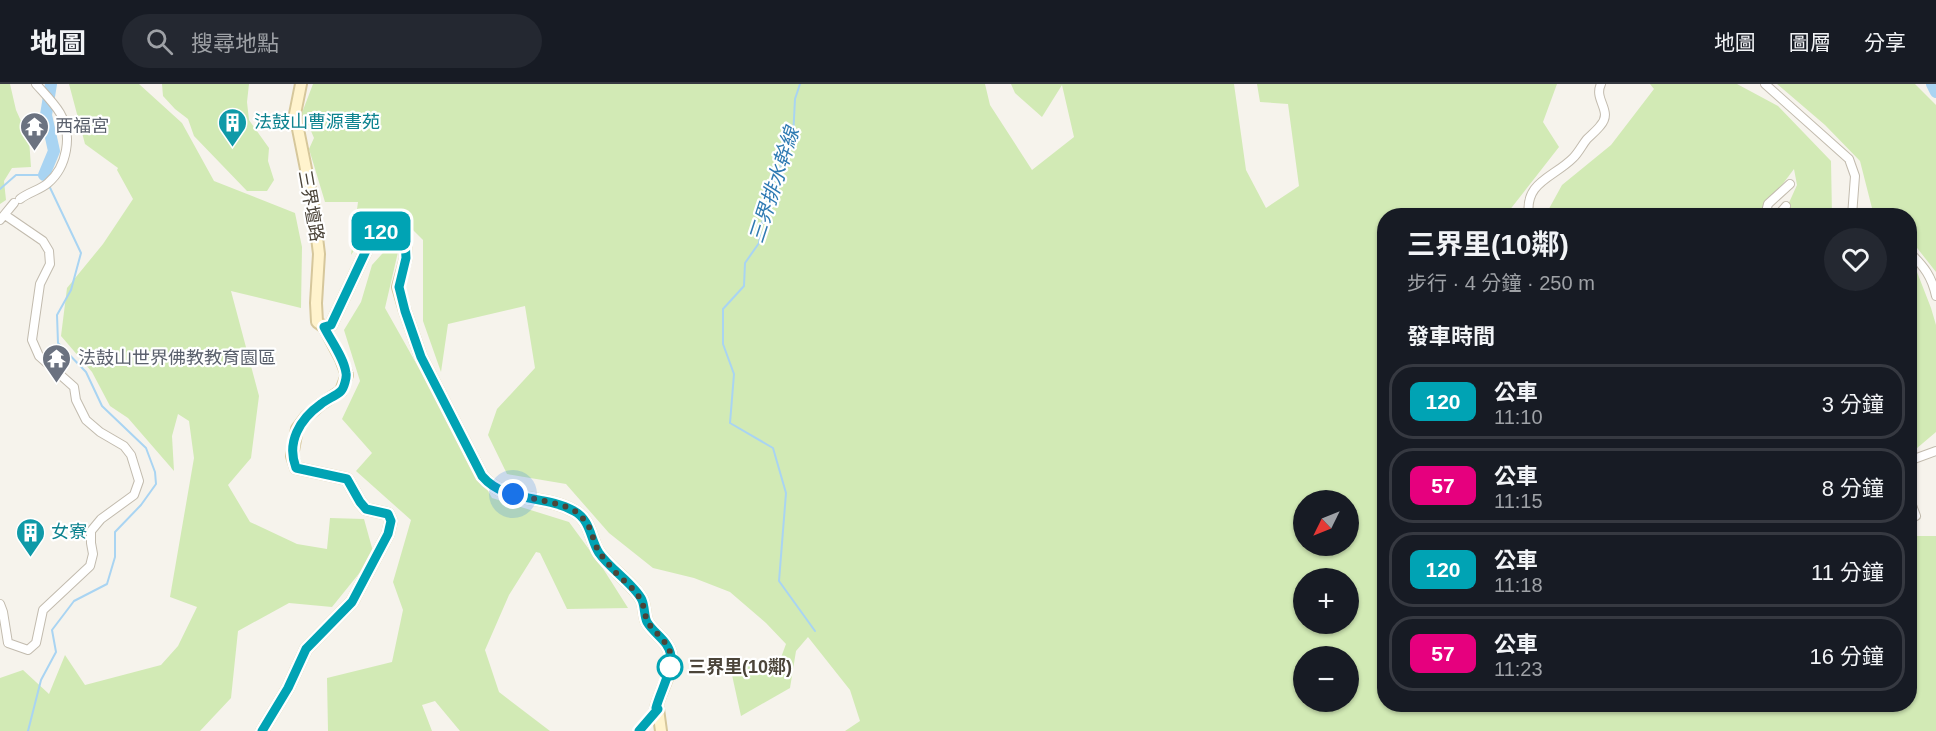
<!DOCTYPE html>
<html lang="zh-TW">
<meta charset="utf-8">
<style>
body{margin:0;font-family:Arial,"Noto Sans TC",sans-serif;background:#242831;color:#f1f3f6;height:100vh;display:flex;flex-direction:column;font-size:22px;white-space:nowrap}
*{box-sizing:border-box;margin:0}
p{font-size:20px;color:#9ea1a6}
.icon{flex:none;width:33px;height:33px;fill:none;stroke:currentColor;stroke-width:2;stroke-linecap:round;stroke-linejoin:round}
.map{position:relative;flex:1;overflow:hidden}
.details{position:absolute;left:1377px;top:124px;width:540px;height:504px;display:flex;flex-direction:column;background:#171b24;border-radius:24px;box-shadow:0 2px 4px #0004}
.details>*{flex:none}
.badge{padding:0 12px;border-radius:9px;font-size:21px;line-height:39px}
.needle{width:39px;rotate:227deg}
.fabs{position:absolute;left:1293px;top:406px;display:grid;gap:12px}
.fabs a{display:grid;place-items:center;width:66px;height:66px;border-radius:50%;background:#171b24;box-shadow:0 2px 4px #0004;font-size:30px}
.you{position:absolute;width:30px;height:30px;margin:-15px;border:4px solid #fff;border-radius:50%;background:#1a73e8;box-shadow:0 0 0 9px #1a73e833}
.map>.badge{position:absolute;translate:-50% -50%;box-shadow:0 0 0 3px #fff}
h2{padding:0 30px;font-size:22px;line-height:54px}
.round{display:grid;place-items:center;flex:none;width:63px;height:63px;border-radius:32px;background:#242831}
.head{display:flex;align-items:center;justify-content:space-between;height:102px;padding:0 30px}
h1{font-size:28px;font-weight:700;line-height:45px}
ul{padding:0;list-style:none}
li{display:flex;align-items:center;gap:18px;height:75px;margin:0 12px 9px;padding:0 18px;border:3px solid #363941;border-radius:24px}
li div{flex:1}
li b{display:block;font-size:22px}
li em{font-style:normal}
li .badge{min-width:66px;font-weight:700;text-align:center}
header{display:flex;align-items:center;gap:36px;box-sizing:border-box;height:84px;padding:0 30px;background:#171b24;border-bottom:2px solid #363941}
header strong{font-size:28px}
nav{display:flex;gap:33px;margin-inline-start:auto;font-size:21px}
.search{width:420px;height:54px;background:#242831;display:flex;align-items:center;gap:15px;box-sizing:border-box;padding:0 21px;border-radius:33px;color:#9ea1a6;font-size:22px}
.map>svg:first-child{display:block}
.green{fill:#d2eab5;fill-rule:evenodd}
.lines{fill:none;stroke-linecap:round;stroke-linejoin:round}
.stream{stroke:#a9d4f2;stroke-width:2}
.river{stroke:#a9d4f2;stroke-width:12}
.street-casing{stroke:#c2bbae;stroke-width:10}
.secondary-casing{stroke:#d6c79b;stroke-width:14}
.street{stroke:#fff;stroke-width:8}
.secondary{stroke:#fff3cd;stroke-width:10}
.line-casing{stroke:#fff;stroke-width:14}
.line{stroke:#00a3b4;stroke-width:9}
.walk{stroke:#4b4439;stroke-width:6;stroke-dasharray:0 10.8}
.stop-dot{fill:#fff;stroke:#00a3b4;stroke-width:3}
.labels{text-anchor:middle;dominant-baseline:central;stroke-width:4.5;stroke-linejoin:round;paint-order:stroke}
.culture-label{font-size:18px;fill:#0d838f;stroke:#fff;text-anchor:start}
.worship-label{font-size:18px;fill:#5b616d;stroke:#fff;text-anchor:start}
.street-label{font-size:18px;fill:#4b4439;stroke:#fff}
.stop-label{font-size:18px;font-weight:bold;fill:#4b4439;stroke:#fff;text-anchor:start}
.water-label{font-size:20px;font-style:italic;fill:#2e7ab2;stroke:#fff}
</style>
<header>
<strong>地圖</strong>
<div class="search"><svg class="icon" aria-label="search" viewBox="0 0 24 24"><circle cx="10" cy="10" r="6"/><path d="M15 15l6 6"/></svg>搜尋地點</div>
<nav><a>地圖</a><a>圖層</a><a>分享</a></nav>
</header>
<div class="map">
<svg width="1936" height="647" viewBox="0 0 1936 647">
<rect width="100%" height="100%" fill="#f6f3ec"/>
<path class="green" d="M0 0H10L16 26 29 55 31 83 12 84 4 97 6 116 0 120Z
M69 0H139L182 39 214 97 295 129 302 163 301 224 231 207 259 312 251 374 228 401 250 438 297 460 327 465 330 434 364 435 374 471 332 523 289 519 238 547 231 614 200 647H0V594L23 586 49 610 65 571 85 601 161 581 178 562 197 523 170 513 194 374 189 337 178 330 172 352 174 387 128 334 110 322 92 288 61 252 67 204 103 160 133 115 117 86 118 84 85 60Z
M162 0H249L247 18 249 36 269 64 268 77 274 96 267 107H247L194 52 188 35 175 25 163 12Z
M313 0H985L990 21 1032 86 1074 53 1062 1 1042 33 1015 9 1011 0H1234L1246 86 1266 124 1299 102 1288 20 1260 18 1257 0H1557L1543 38 1559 63 1505 132H1384V621H1910V452H1936V647H845L860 637 850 606 808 553 796 567 790 604 741 632 730 582 779 579 786 560 766 539 730 508 694 494 653 484 609 449 566 400 507 390 488 351 497 325 535 284 525 222 448 240 441 288 423 237V156L397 130 367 147 351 171 358 118H325L309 65 314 54 308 40 300 34ZM1304 417H1348V462H1304ZM1304 495H1348V540H1304ZM1304 573H1348V618H1304Z
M1650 0H1737L1778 22 1831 77 1832 131 1783 132 1797 101 1794 85 1782 101 1767 132H1545L1562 101 1611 61 1654 5Z
M1777 0H1915L1936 21V188L1910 155V132H1874L1860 77 1825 41Z
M391 160 398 168 385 224 492 414 569 438 602 483 628 524 567 525 540 469 536 468 509 511 485 566 499 608 550 647H460L435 617 422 621 432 647H328L327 594 392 578 403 526 393 498 411 436 356 387 372 369 342 335 360 297 344 246 361 218 372 181Z
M1910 183 1917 188 1931 224 1936 241V348L1910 370Z"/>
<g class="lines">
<path class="stream" d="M800 0 795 15 793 54 772 102 761 143 759 159 745 179 744 202 723 225V260L734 290 730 339 773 364 786 409 779 497 815 547
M0 105 16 91H44L81 169 71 206 57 231 58 259 86 288 102 322 146 364 155 388 156 400 141 421 115 448V473L107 500 74 517 52 546 56 568 41 596 28 647"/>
<path class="river" d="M1932 0 1936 8
M44 91 54 67 46 31 51 0"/>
<defs>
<path id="street" d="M1765 0 1849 75 1855 92 1852 132
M20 115C29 108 40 106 48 99 67 83 73 51 60 29 54 19 44 9 36 0
M1529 132C1524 98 1553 94 1573 74 1579 68 1582 61 1587 55 1591 51 1596 47 1600 42 1614 27 1593 16 1601 0
M1765 132 1768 120 1790 100
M1769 132 1780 129 1786 122
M0 136 14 119
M1910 169C1924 182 1932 193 1936 212
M1910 380 1914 375 1936 367
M1910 416 1916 432 1910 435
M0 520 3 528 8 559 28 566 36 559 43 526 90 482 93 470 91 459V447L101 435 134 411 139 397 131 371 124 362 100 348 86 336 76 316 74 303 39 272 32 256 40 200 50 180 49 167 43 157 5 131
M639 647 658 625"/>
<path id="secondary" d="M324 243 331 241 372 154 384 144 393 142 405 155 406 174 398 203 405 227 421 273 482 392C506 420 544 410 574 427 591 436 590 455 599 469 610 485 634 500 642 516 645 523 644 532 647 538 654 550 669 557 671 572 673 587 660 608 656 624L658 625 661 647
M262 647 288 604 306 565 352 518 388 450 391 437 388 430 366 425 360 418 347 395 296 384 292 372 297 345 306 333 321 320 341 307 347 291 341 275 324 243 317 238 316 219 319 170 313 120 295 30 301 0"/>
</defs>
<use href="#street" class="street-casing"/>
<use href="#secondary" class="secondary-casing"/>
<use href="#street" class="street"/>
<use href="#secondary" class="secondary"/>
</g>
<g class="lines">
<defs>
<path id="line" d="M262 647 288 604 306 565 352 518 388 450 391 437 388 430 366 425 360 418 347 395 296 384C286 358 300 335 321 320 327 315 336 312 341 307 344 304 347 293 346 289 344 274 331 257 324 243L331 241 372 154 384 144 393 142 405 155 406 174 399 203 405 227 421 273 482 392C506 420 544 410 574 427 591 436 590 455 599 469 610 485 635 501 642 516 645 523 644 532 647 538 654 550 669 557 671 572 672 588 660 608 656 624L658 625 639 647"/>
</defs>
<use href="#line" class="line-casing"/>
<use href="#line" class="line"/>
<path class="walk" d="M513 410 562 421 577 428 588 440 598 467 615 488 634 506 642 517 647 538 668 562 671 571 669 586 670 583"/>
</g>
<defs>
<symbol id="building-pin" viewBox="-11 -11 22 30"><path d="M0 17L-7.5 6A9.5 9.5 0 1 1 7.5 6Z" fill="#0f9aa8" stroke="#fff"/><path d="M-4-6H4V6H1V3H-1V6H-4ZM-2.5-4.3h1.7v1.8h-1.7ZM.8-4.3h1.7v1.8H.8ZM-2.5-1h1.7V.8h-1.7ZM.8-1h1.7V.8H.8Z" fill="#fff"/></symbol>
<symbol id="temple-pin" viewBox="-11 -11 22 30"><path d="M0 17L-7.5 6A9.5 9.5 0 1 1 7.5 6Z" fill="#6b7280" stroke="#fff"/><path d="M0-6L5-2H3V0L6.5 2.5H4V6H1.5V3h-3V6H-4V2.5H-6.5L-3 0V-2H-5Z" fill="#fff"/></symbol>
</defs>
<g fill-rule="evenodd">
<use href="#building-pin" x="216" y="22" width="33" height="45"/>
<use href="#temple-pin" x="18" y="26" width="33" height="45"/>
<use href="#temple-pin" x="40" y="258" width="33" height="45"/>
<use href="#building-pin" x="14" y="432" width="33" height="45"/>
</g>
<circle class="stop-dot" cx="670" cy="583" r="12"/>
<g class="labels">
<g class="culture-label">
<text x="254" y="38">法鼓山曹源書苑</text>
<text x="51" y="448">女寮</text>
</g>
<g class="worship-label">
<text x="55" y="42">西福宮</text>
<text x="78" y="274">法鼓山世界佛教教育園區</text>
</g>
<g class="street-label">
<text transform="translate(311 122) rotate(80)">三界壇路</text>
</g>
<g class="stop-label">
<text x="688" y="583">三界里(10鄰)</text>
</g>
<g class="water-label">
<text transform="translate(774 101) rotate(-72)">三界排水幹線</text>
</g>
</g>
</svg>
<div class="fabs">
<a><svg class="needle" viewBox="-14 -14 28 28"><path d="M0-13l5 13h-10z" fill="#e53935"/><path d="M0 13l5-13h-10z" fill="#9ea1a6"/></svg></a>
<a>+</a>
<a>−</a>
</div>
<div class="you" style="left:513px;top:410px"></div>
<b class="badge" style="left:381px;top:147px;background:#00a3b4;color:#fff">120</b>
<section class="details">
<div class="head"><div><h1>三界里(10鄰)</h1><p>步行 · 4 分鐘 · 250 m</p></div><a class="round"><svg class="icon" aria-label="heart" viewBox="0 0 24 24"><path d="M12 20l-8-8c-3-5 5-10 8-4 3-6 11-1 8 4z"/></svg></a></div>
<h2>發車時間</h2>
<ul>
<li><span class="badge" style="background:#00a3b4;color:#fff">120</span><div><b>公車</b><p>11:10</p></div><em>3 分鐘</em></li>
<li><span class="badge" style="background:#e6007e;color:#fff">57</span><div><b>公車</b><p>11:15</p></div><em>8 分鐘</em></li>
<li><span class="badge" style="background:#00a3b4;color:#fff">120</span><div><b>公車</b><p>11:18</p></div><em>11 分鐘</em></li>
<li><span class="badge" style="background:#e6007e;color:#fff">57</span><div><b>公車</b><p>11:23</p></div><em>16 分鐘</em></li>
</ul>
</section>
</div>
